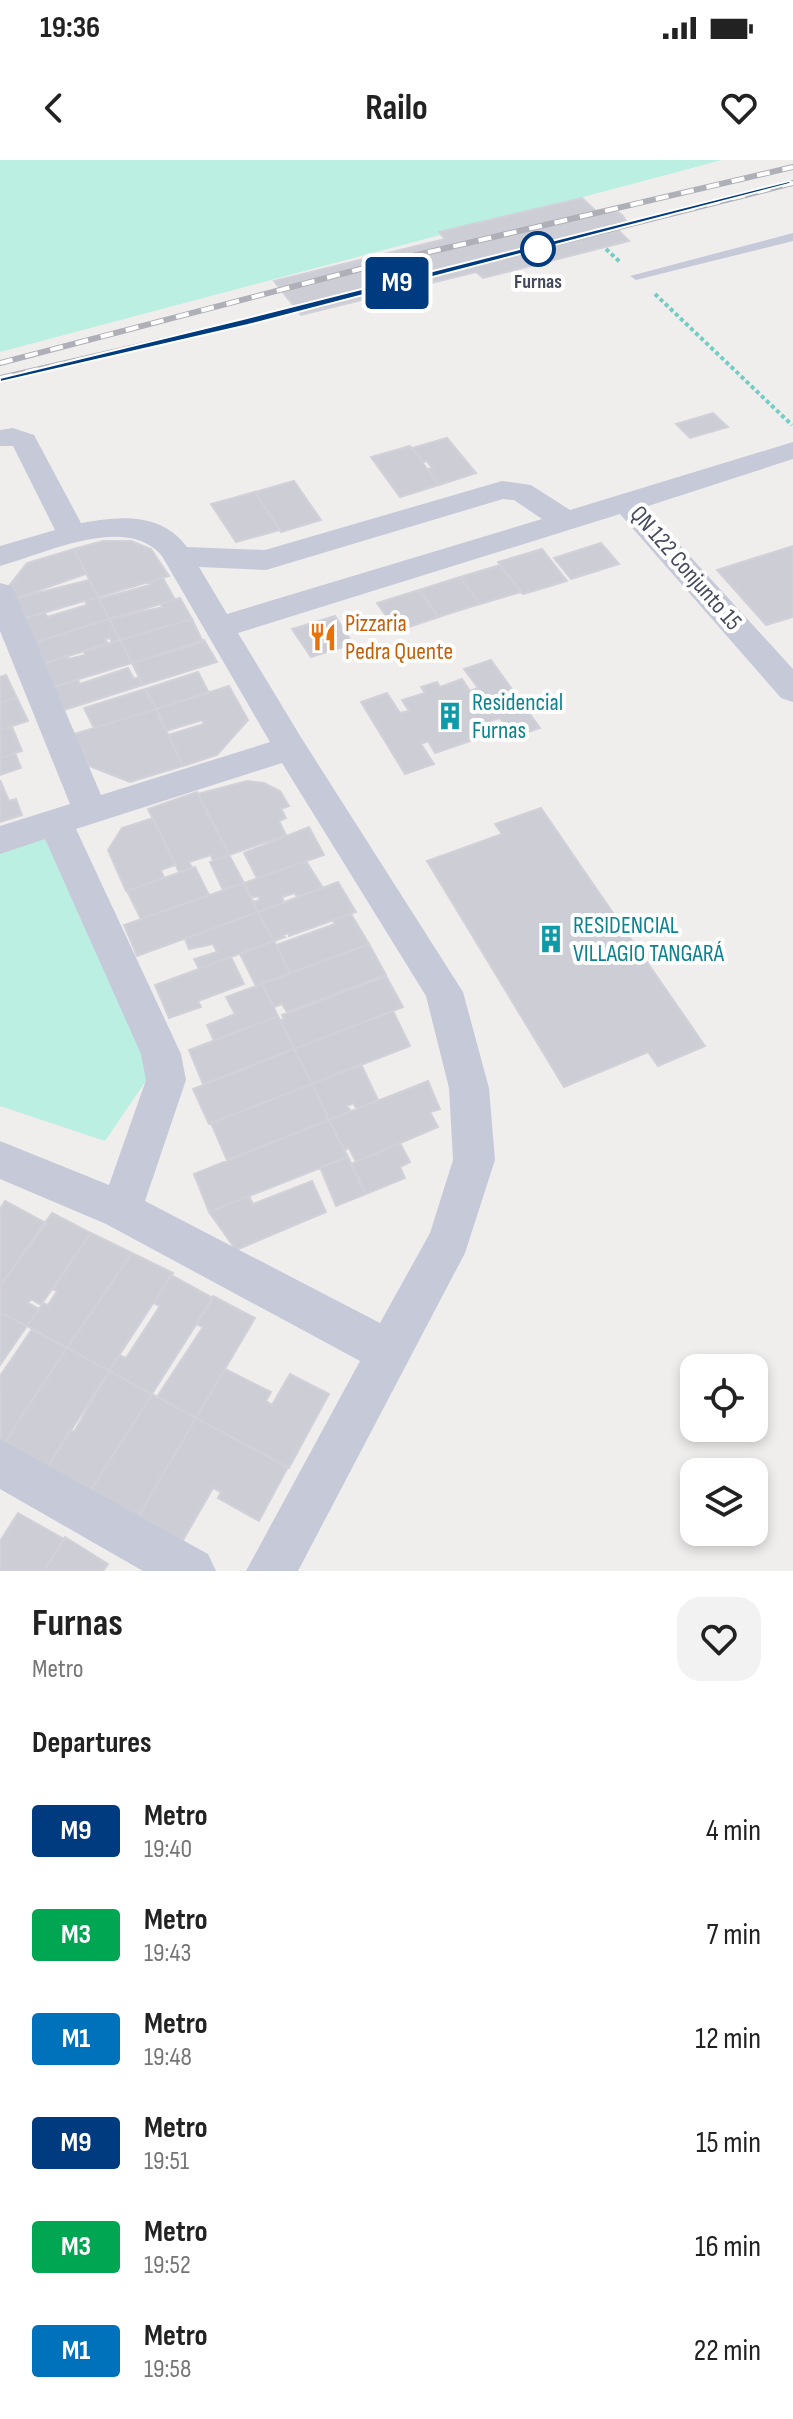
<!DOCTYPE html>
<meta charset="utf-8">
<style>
body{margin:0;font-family:"Sofia Sans Condensed",sans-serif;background:#f2f2f2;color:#222;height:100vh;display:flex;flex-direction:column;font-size:30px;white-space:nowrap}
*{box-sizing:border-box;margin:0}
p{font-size:26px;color:#767676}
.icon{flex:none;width:44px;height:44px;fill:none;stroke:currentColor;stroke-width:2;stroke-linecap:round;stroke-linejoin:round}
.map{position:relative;height:1411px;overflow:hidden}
.sheet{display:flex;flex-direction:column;background:#fff;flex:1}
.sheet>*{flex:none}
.badge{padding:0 16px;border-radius:6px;font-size:28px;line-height:52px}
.fabs{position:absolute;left:680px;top:1194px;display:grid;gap:16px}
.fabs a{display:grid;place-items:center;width:88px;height:88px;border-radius:16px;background:#fff;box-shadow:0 4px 12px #0003;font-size:40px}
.map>.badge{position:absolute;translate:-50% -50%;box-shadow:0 0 0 4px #fff}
h2{padding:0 32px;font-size:30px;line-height:72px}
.round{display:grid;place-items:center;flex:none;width:84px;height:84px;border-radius:24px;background:#f2f2f2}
.head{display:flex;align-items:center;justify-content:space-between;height:136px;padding:0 32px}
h1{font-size:38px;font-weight:700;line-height:60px}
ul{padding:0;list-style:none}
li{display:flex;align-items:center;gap:24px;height:104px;padding:0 32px}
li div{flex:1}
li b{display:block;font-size:30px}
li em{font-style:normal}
li .badge{min-width:88px;font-weight:700;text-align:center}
.status{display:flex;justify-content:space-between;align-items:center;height:56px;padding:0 40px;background:#fff;direction:ltr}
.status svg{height:22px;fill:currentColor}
header{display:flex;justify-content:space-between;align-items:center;height:104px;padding:0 32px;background:#fff;font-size:36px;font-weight:700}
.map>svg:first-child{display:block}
.green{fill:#baefe2}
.building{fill:#cdced5;stroke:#d2d1d9;stroke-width:2}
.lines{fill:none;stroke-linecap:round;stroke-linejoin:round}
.path{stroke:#72cdc2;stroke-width:4;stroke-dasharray:4 3;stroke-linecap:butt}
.lane{fill:#c6c9d8;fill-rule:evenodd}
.street{fill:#c6c9d8;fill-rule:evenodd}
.rail-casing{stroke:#afafb8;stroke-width:6}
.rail{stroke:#fff;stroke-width:4;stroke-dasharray:13;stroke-linecap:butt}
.line{fill:#003b80;stroke:#fff;stroke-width:2}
.stop-dot{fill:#fff;stroke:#003b80;stroke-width:4}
.labels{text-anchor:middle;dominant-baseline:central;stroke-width:8;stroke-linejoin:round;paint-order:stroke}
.far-stop-label{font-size:20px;font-weight:bold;fill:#45495b;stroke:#fff}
.street-label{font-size:24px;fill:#45495b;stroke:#fff}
.food-label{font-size:24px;fill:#c56008;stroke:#fff;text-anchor:start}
.culture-label{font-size:24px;fill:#0d838f;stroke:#fff;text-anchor:start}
</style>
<div class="status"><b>19:36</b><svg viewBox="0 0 49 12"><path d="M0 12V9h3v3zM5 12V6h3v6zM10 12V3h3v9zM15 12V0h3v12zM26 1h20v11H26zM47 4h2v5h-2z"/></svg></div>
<header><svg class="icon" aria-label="back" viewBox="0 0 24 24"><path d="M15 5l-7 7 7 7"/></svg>Railo<svg class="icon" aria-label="heart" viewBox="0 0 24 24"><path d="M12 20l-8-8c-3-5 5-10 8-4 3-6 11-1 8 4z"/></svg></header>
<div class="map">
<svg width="793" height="1411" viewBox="0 0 793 1411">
<rect width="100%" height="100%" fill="#f0eeed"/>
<path class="green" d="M0 0H722L0 192Z
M56 670 154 909 105 981 0 946V689Z"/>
<path class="building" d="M582 38 598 53 613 49 622 55 627 62 613 65 629 81 483 118 476 112 301 155 274 121 445 79 439 72Z
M713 253 728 267 690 278 676 264Z
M447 278 476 313 439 325 428 309 432 308 427 301 423 302 412 288Z
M410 286 439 325 400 337 371 297Z
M294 321 321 360 281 372 255 332Z
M255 332 280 370 236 382 211 344Z
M103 381H131L151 389 169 416 98 437 74 389Z
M601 383 619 404 571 419 554 398Z
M793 386V457L766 465 717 410Z
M74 389 86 414 14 439 8 427 27 403Z
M542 389 567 421 523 434 498 402Z
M500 405 521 432 480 444 460 417Z
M460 417 480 444 438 457 419 430Z
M163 418 175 440 109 459 99 439 150 425 149 422Z
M89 420 98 437 23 459 14 439Z
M419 430 439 457 397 471 377 443Z
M98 437 109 459 33 483 22 459 45 452 47 457 87 445 85 441Z
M180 438 192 459 120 480 109 459 163 447 160 444Z
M335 456 353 484 311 497 292 469Z
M109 459 120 480 112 483 110 478 105 479 108 484 42 504 33 483Z
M192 459 203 482 132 503 120 480Z
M120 480 132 503 53 527 42 504 67 496 69 499 85 495 83 491Z
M204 480 217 502 143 525 132 503Z
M491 500 540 568 513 577 500 558 490 561 497 572 435 593 428 581 421 584 434 604 405 614 361 542 387 533 400 553 409 551 402 540 425 533 421 527 437 522 440 527 462 519 470 531 478 528 464 509Z
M128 508 134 519 139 517 143 525 64 550 53 527 78 520 80 524Z
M198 512 209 533 156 549 145 529Z
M6 515 17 538 0 543V517Z
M229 526 248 560 217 595 183 606 168 575 204 564 202 560 166 571 156 549Z
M145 529 156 549 94 568 84 548Z
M17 538 28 561 0 570V543Z
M156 549 183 606 130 622 89 606 74 574Z
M12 567 22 591 0 598V570Z
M15 593 21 608 0 615V598Z
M0 620 9 641 16 639 22 655 0 662Z
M247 621 264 623 280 631 289 646 281 649 286 658 279 661 286 675 229 695 198 634Z
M197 632 229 695 213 701 211 695 189 702 192 708 179 712 148 649Z
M541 648 602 737 705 886 658 906 648 892 564 927 427 701 502 674 495 664Z
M153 658 175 705 161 710 164 718 126 731 108 690 122 668Z
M309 667 324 695 257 718 244 693Z
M229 695 244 723 223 730 210 702Z
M306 701 323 728 297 737 295 733 282 737 284 743 258 752 253 742 260 740 258 736 251 738 244 723Z
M195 707 209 735 141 759 127 731Z
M338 722 356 752 289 776 288 773 283 775 285 777 274 781 258 752Z
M244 723 258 752 137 796 124 765Z
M258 752 274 781 199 809 194 799 217 792 213 784 189 789 185 779Z
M351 754 369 784 290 813 276 785 335 764 333 760Z
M274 781 290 813 256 826 240 794Z
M369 784 386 815 287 852 282 844 274 847 262 824Z
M231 797 244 824 198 841 201 847 169 858 155 825Z
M386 816 403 847 294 889 280 860 284 859 282 855Z
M262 824 278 856 214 881 207 865 235 854 226 837Z
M393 851 410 886 312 924 294 889Z
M278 856 294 889 203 924 189 890Z
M294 889 312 924 209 964 193 929Z
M361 904 378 940 357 949 353 943 347 946 351 951 329 960 312 924Z
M428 921 440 949 430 952 438 967 356 1002 349 988 344 990 329 960Z
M312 924 329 960 227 1000 211 963Z
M329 960 348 997 209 1052 194 1014Z
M400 983 410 1002 400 1007 405 1018 366 1034 351 1004Z
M348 997 366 1034 336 1046 320 1007Z
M312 1021 326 1052 236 1090 209 1052 249 1036 253 1044Z
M5 1041 46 1063 0 1126V1049Z
M52 1053 91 1073 41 1145 31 1139 28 1143 39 1149 27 1166 0 1153V1126Z
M91 1073 132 1093 67 1188 27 1166 43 1143 48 1145 57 1131 53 1129Z
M132 1093 173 1113 109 1211 67 1188Z
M171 1115 213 1138 152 1234 109 1211 119 1195 126 1198 160 1146 154 1143Z
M213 1136 255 1158 196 1258 157 1237 203 1167 196 1164Z
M0 1153 27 1166 0 1205Z
M32 1169 67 1188 1 1288 0 1216Z
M67 1188 109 1211 47 1308 0 1289Z
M225 1209 271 1232 266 1241 272 1245 290 1214 329 1234 289 1308 196 1258Z
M109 1211 152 1234 89 1333 47 1308 70 1270 74 1272Z
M152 1234 196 1258 138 1357 89 1333Z
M196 1258 288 1307 259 1361 218 1338 221 1332 213 1328 182 1382 138 1357Z
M18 1353 64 1379 44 1411H0V1381Z
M65 1377 108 1404 103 1411H44Z"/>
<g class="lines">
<path class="path" d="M606 89 621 103
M655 134 792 265"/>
<path class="lane" d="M793 73V81L636 120 630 116Z"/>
<path class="street" d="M13 268 34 275 81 363C119 356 161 352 187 387L265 390 502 321 531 325 570 350 793 282V299L645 347 793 509V542L781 538 620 354 238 473 302 579 463 832 489 928 495 1000 465 1093 298 1411H246L360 1201 106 1064 0 1019V981L109 1025 146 920 141 894 45 679 0 694V666L70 644 0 471V423L11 426 15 433 101 635 270 582 162 396C126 353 45 394 0 406V386L55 370 13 286H0V270ZM503 339 514 340 542 359 227 454 199 407 266 410ZM282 603 426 836 449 928 453 1000 430 1073 380 1163 145 1041 186 920 181 894 76 669Z
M0 1279 208 1394 216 1411H143L0 1329Z"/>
<defs>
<path id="rail" d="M0 203 395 100 793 7
M0 218 244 162 793 23"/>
</defs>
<use href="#rail" class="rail-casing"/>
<use href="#rail" class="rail"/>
</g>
<path class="line" d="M789 21 793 23 248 165 0 222V218L243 159Z"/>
<defs>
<symbol id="restaurant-bare" viewBox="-9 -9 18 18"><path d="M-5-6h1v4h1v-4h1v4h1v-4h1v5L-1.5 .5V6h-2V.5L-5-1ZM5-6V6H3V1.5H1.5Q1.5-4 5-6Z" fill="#e8710a" stroke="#fff" stroke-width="2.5" paint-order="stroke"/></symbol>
<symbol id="building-bare" viewBox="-9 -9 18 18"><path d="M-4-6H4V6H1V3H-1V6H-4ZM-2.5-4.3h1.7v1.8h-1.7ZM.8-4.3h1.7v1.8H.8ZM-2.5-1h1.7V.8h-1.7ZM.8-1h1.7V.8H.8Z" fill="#0f9aa8" stroke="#fff" stroke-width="2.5" paint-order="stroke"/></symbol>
</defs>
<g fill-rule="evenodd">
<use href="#restaurant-bare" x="303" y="457" width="40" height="40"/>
<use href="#building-bare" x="430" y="536" width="40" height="40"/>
<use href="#building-bare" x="531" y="759" width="40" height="40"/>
</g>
<circle class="stop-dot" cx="538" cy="89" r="16"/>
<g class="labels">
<g class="far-stop-label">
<text x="538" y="122">Furnas</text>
</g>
<g class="street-label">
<text transform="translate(686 408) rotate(49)">QN 122 Conjunto 15</text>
</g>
<g class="food-label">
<text x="345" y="463">Pizzaria<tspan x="345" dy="28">Pedra Quente</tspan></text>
</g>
<g class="culture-label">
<text x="472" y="542">Residencial<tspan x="472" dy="28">Furnas</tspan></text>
<text x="573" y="765">RESIDENCIAL<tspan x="573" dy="28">VILLAGIO TANGARÁ</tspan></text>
</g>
</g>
</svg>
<div class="fabs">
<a><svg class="icon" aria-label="locate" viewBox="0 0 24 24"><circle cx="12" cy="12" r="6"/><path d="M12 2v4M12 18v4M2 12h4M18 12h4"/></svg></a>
<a><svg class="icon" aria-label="layers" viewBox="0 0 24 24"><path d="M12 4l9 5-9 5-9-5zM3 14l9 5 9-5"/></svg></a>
</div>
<b class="badge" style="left:397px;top:123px;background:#003b80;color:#fff">M9</b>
</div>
<section class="sheet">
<div class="head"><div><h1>Furnas</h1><p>Metro</p></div><a class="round"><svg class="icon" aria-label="heart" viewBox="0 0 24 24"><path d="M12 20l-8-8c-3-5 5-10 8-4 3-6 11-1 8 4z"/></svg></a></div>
<h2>Departures</h2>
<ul>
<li><span class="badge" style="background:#003b80;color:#fff">M9</span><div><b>Metro</b><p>19:40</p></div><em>4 min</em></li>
<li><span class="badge" style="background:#00a651;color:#fff">M3</span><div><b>Metro</b><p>19:43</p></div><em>7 min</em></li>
<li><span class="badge" style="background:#0072bc;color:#fff">M1</span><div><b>Metro</b><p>19:48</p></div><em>12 min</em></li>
<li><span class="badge" style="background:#003b80;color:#fff">M9</span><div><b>Metro</b><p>19:51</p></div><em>15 min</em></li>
<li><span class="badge" style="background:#00a651;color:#fff">M3</span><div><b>Metro</b><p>19:52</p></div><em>16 min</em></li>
<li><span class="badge" style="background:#0072bc;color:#fff">M1</span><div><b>Metro</b><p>19:58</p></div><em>22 min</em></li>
</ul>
</section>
